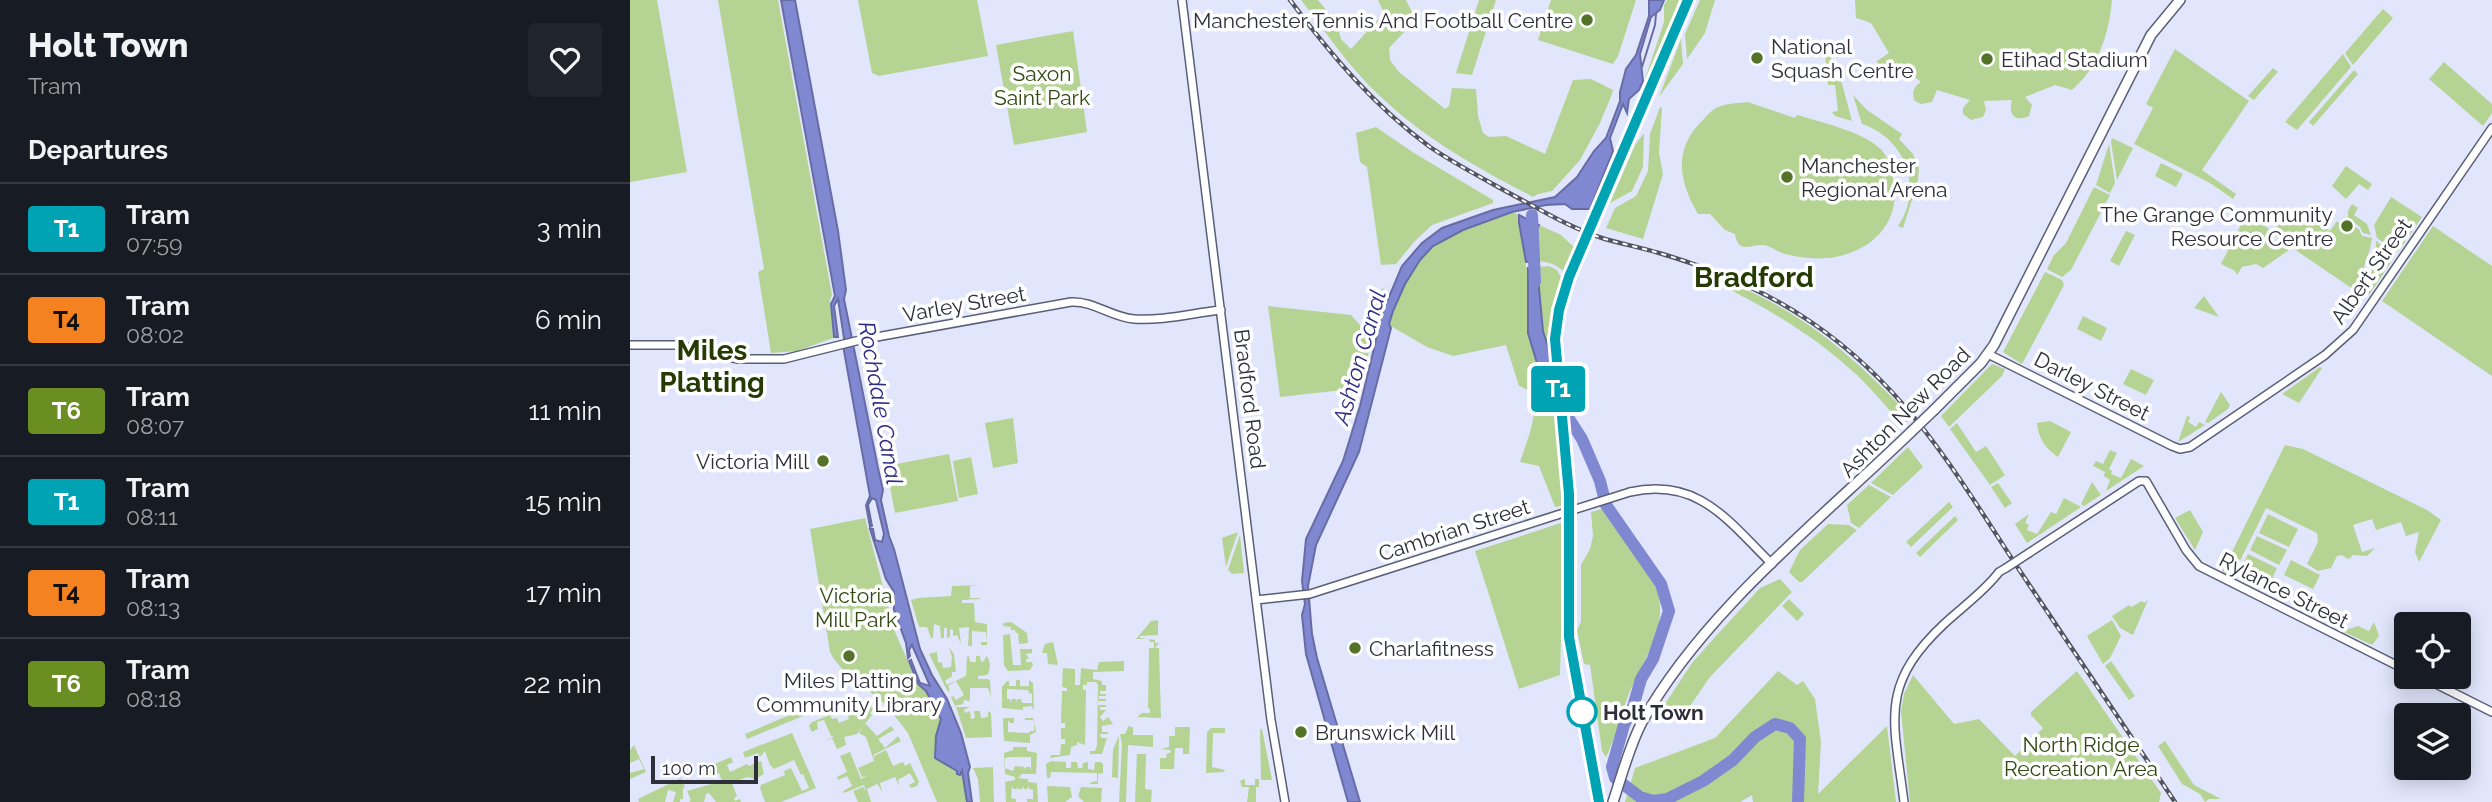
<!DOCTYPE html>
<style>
body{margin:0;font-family:Raleway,sans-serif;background:#20242c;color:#f1f3f6;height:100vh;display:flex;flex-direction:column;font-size:26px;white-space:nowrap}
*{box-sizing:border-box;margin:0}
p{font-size:23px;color:#9ea1a6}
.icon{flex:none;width:38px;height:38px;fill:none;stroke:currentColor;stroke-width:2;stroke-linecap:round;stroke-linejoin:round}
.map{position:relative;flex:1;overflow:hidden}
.side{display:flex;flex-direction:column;background:#171b24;width:630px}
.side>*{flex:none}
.badge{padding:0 14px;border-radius:5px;font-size:24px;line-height:46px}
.fabs{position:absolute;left:1764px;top:612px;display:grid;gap:14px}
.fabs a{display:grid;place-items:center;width:77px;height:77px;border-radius:7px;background:#171b24;box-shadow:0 4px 18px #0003;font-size:35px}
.scale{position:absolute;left:21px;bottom:18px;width:107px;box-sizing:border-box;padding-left:7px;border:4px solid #2e2f3a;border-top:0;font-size:19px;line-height:24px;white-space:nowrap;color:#2e2f3a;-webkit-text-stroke:5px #fff;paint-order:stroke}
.map>.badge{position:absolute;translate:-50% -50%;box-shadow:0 0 0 4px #fff}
h2{padding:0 28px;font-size:26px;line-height:63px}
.round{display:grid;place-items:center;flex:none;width:74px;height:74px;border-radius:7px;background:#20242c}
.overview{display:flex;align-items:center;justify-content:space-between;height:119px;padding:0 28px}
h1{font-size:33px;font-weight:800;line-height:52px}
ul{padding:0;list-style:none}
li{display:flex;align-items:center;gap:21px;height:91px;padding:0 28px;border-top:2px solid #363941}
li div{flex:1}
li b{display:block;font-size:26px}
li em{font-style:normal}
li .badge{min-width:77px;font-weight:700;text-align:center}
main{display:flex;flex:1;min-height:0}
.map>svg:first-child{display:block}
.green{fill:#b5d393;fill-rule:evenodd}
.water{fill:#8088d2;stroke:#676da4;stroke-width:2}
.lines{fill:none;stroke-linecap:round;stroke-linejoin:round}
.stream{stroke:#676da4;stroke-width:2}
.river{stroke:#8088d2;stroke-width:12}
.tertiary-casing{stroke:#5a5e76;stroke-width:10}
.primary-casing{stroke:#5a5e76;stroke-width:12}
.tertiary{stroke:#fff;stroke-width:7}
.primary{stroke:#fff;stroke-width:9}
.tram{stroke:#535563;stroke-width:2}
.rail-casing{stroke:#535563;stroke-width:4.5}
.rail{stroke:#fff;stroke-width:2;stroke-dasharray:5;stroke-linecap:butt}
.tertiary-bridge-casing{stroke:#5a5e76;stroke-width:10;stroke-linecap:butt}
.primary-bridge-casing{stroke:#5a5e76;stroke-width:12;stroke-linecap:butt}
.tertiary-bridge{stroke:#fff;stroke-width:7}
.primary-bridge{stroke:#fff;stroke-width:9}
.line-casing{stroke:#fff;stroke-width:16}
.line{stroke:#00a3b4;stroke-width:10}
.poi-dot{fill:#547329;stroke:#fff;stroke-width:2.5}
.stop-dot{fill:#fff;stroke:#00a3b4;stroke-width:3.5}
.labels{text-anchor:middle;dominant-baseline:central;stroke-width:7;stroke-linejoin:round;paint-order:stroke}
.poi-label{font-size:21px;fill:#2e2f3a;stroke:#fff;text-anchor:start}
.park-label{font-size:21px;fill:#324911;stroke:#fff}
.street-label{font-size:21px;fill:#2e2f3a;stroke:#fff}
.stop-label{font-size:21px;font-weight:bold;fill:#2e2f3a;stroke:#fff;text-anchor:start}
.water-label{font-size:23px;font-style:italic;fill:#302d84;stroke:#fff}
.district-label{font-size:28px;font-weight:bold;fill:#263a04;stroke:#fff}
</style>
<main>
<section class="side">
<div class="overview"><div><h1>Holt Town</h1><p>Tram</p></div><a class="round"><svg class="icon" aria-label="heart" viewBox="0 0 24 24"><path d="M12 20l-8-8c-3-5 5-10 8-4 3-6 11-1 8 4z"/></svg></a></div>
<h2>Departures</h2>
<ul>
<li><span class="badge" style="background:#00a3b4;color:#fff">T1</span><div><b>Tram</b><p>07:59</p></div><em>3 min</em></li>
<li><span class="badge" style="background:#f58220;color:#111">T4</span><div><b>Tram</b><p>08:02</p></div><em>6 min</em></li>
<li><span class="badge" style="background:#6b8e23;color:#fff">T6</span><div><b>Tram</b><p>08:07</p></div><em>11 min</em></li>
<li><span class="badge" style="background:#00a3b4;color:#fff">T1</span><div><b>Tram</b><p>08:11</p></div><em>15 min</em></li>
<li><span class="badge" style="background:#f58220;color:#111">T4</span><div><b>Tram</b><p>08:13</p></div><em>17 min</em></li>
<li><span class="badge" style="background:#6b8e23;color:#fff">T6</span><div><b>Tram</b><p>08:18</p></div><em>22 min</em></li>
</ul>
</section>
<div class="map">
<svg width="1862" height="802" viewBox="0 0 1862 802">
<rect width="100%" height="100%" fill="#e1e6fd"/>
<path class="green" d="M0 0H27L57 172 0 182Z
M88 0H148L202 295 200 300 203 338 167 351 141 353 128 272 134 269Z
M228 0H347L358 56 249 76 242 73Z
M671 0H688L707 23 711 39 721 49 754 13 748 0H776L782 12 783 23 759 48 760 60 769 72 815 109 819 106 822 88 846 89 848 116 853 133 859 137 876 136 915 154 943 80 961 79 983 90 982 94 970 123 950 160 922 191 908 194 903 197C849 169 795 139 750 96 720 69 696 32 671 0Z
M849 0H866L842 75 826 73Z
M921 0H1006L988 56 983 64 908 40Z
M1037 0H1049L1035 38 1039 41 993 146 1034 22V5Z
M1070 0H1085L1075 33 1057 59 1055 34Z
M1225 0H1482C1479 35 1468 67 1442 90L1425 85 1395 97 1402 105 1399 116C1384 123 1378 113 1382 100L1354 101 1356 110 1353 117 1341 120 1333 114V108L1340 100 1307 90 1302 102 1291 104 1285 101C1281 92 1284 87 1291 82L1270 65 1262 75H1255L1248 72 1247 61 1259 53 1241 23 1226 18Z
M1753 9 1763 18 1723 65 1715 53Z
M443 31 457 132 384 145 366 45Z
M1051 39 1053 64 1029 97Z
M1194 44 1210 76 1222 121 1205 116 1202 112 1208 111 1205 85H1198Z
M1545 49 1619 101 1572 170 1606 194 1603 199 1580 183 1504 144 1523 108 1516 104Z
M1713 54 1721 67 1667 130 1655 122Z
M1814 62 1862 104V113L1853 126 1799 79Z
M1643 68 1648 72 1645 75 1624 100 1618 96Z
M1724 70 1728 74 1683 126 1679 122Z
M1223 95 1237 110 1272 134 1269 139 1283 154 1289 168 1288 181 1273 228 1268 226C1294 188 1275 138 1232 124Z
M1118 102 1165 118 1167 115C1190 122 1240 133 1254 153 1260 160 1262 174 1264 183 1270 222 1243 250 1205 257 1189 260 1168 258 1152 253 1146 251 1139 245 1133 245 1122 244 1108 255 1105 234L1095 230 1080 214H1068C1048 180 1043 148 1074 119 1078 114 1085 107 1091 106 1099 103 1110 103 1118 102Z
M1030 107 1032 108 1029 153 1033 174 1013 239 976 228 985 208 1006 196 1018 171 1020 134Z
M746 127 784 153 863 200V203L802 225 784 242 766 264 751 265 737 167 730 162 726 133Z
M1014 133 1013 167 1002 191 980 203 1005 145Z
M1482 138 1503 148 1487 180 1481 142Z
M1479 144 1485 183 1480 193 1466 185Z
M1531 163 1553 174 1546 187 1525 176Z
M1716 166 1742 184 1738 190 1729 184 1716 199 1702 186Z
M1464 187 1480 195 1441 270 1432 277 1417 269 1424 255 1436 243Z
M1761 197 1792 217 1768 252 1747 238 1744 225Z
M1722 204 1728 208 1724 215 1737 224 1741 235 1733 233 1730 227 1718 218V211Z
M1660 208 1675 219 1680 213 1695 223 1696 228 1700 231 1707 221 1710 224 1715 221 1729 229 1732 236 1742 238C1740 257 1725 279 1733 296L1642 234Z
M882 212 889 215 896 267 898 268V333L916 393 927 413 936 505 925 507 909 466 890 462C895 446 913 405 899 391 898 390 890 386 889 386L876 345 823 356 797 347 759 325C779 248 813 235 882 212Z
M1617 213 1639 229 1636 234 1659 250 1633 268 1626 264 1612 267 1607 275 1605 271 1591 264Z
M909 225 931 235 946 249 937 274C926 265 922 262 907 261L904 236Z
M1803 226 1862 266V376L1752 301Z
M1496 231 1505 235 1489 266 1480 261Z
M1746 241 1765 256 1739 295 1736 287 1745 262Z
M919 266 927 270 933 281 919 327 918 349 913 331 907 267Z
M1415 272 1432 280 1434 285 1392 364 1373 352Z
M1102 283C1120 291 1138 300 1155 310 1203 338 1243 377 1282 418L1273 425C1256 407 1240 386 1220 369 1186 338 1147 314 1106 293L1103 290Z
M754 288 730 388 650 397 638 306 721 315 738 334 742 294Z
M1574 296 1589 317 1564 308Z
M1453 316 1477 328 1471 341 1447 329Z
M1362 364 1375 369 1372 376 1319 427 1311 416Z
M1690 367 1692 368 1669 403 1652 394Z
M1501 369 1524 380 1516 395 1493 384Z
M1591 392 1600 405 1598 409 1578 423 1575 422Z
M1557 416 1560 417 1558 422 1566 427 1569 422 1575 425 1548 442Z
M383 418 388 463 363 468 355 423Z
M1420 421 1441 432 1428 457C1416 449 1408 438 1407 423Z
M1327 423 1346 452 1356 446 1375 475 1360 485 1320 429Z
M1655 445 1673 449 1797 510 1811 520 1789 562 1785 552 1789 532 1776 536 1771 522 1746 530 1742 519 1723 525 1732 552 1745 548 1737 556 1722 555 1721 558 1718 559 1712 555 1707 556 1701 568 1688 571 1677 564 1688 542 1687 533 1636 508 1602 577 1592 572Z
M1278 447 1293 467 1263 495 1241 483Z
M1480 450 1487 453 1479 469 1482 471 1481 474 1491 478 1501 459 1514 466 1476 491 1480 480 1474 476 1475 472 1463 466 1466 461 1473 464Z
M319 454 328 501 265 513 256 466Z
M341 457 348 494 329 498 323 461Z
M1462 482 1471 495 1454 506 1451 504Z
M1368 483 1382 503 1375 508 1361 487Z
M1239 485 1261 497 1229 528 1221 523 1217 505Z
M1434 498 1451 507 1397 543 1385 524 1399 514 1395 523 1399 525 1397 530 1407 534 1421 512 1426 514Z
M1319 502 1323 507 1281 547 1276 542Z
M972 509C986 533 1010 555 1022 579 1045 621 1013 658 998 696 991 716 986 737 976 757L972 751 960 665 954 664 947 630 951 622V565L960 549 963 536 961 512Z
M1560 510 1573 532 1565 550 1545 518Z
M1638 514 1668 529 1659 547 1629 533Z
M1325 516 1328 520 1290 557 1286 553Z
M235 518 265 632 288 684 297 691 311 719 305 758 323 770 331 771 337 802H307L278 733 256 705 213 670 204 659 200 652 180 529Z
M934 522 930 675 889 689 845 551Z
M1198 524 1219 525 1227 530 1172 582H1169L1159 572 1170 550Z
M608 532 596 567 592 538Z
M610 535 614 573 602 574 598 570Z
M1627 536 1657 550 1649 565 1620 550Z
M1618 554 1647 568 1640 583 1611 569Z
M1661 560 1690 575 1683 589 1654 575Z
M1150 579 1162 592 1080 677 1049 722 1029 713 1062 663 1086 636 1130 588Z
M349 585 340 586V598H350V599L332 600V603H344L345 622 357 624V645H351V642H357L356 632 342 631V646H338L339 627 329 628 331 644 327 635 323 636V630L320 629V637L317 638V628H314V638H311L310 626 304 624 303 638H301L297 627H289L281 600 288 598 321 596 322 586Z
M1159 599 1174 614 1167 621 1152 606Z
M1518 600 1503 635 1490 628 1482 616 1499 605 1501 607 1512 601 1514 603Z
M528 620V635L510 636V638L525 640V643H529L525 648H529L531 718 507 717 512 713H520V709L518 708 519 648H524V642H520L519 639H506L521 621Z
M1482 620 1491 636 1480 658 1473 664 1457 636Z
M381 622 397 633 398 643 389 644 388 633H386L385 630H381V627L373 626V623Z
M1744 622 1749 636 1742 645 1712 631 1728 626 1739 631Z
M380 634 383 665H391L390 649H402V653L396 654 399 659H396V662H402L403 665 400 670 378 671 374 665 373 635Z
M423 642 428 665 418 664 417 653H412L415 644Z
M319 647 324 654 326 672H322V676L315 681 317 685 336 676 337 657 339 656 340 662H346V656H350L351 662 354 661 356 656C361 659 361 670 357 675L348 676V679H358L360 681 361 697 358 688H340V701L334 700 333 704 325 706 321 697 323 696 326 700 334 695 326 681 318 686 320 690 318 692 299 654 307 652 308 662 312 663 313 668 321 667 322 657Z
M494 661V671L463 672V679L472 681V685H476V691H470V694H476V696H469V699H476V701H468V705H476V707H470V710H476L470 717 473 721 478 717 483 724 472 726V732H478V734H470L471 738H477L472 754H460V751H465L467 745 468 685 466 682H457V685H453V690H456L455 745 447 742V745L441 747 440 755 420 758 421 755H430L431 744H435V739H431V728H435V723H431L432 691H437V688L432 687 433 668 445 669V685H450L451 668 467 670 469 662Z
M1481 661 1505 696 1499 700 1475 666Z
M1148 671 1167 685 1173 681 1185 699 1191 742 1188 794 1257 726 1266 802H1123L1122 795 1110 802H995L1005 768 1085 738Z
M1447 671 1531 793 1529 802H1280L1271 711 1274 694 1283 675 1324 724 1349 719 1385 756 1413 728 1401 715V712Z
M386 680H390V686H399V680L403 683 404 711 402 706 393 707V710L372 708V687L377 681H379V686H386ZM377 689 398 690 399 693 402 694V703H392L391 699H387V703L386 699H382L380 703V699H377Z
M231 702H235L244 709 240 713 242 715 227 734 214 737 216 745 207 749 202 738 194 742 204 736H201L194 720 187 722 188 729 182 732 179 726 182 722 200 715 202 719 207 718 209 723 219 719 216 711 211 713 210 711 216 708 218 713 221 712 220 707Z
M326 707H340L334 710 335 713 340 711 341 719 345 718 344 711H350L351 718 358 717V711L361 713 362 737 336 738Z
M176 708 178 714 117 739 115 734Z
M375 718H384V723H380L378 720V732L399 733 400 731H404V720H395V718H403L406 732 400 735V743L374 741 373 719Z
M235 723 247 736 261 726 264 730 248 739 255 748 268 736 271 741 243 755 245 761 244 756 256 750 263 766 273 762 275 766 280 763 289 782 287 786 281 788 279 785 285 782 280 773 268 780 269 786 265 777 250 783 252 792 246 781 247 784 237 789 241 802H228L223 791 233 787 236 791 234 785 214 793 213 791 222 786 217 776 208 780 207 777 217 772 210 756 220 752 231 779 237 776 232 777 228 768 244 761 236 737 229 733Z
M499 725 500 727H503V735H523V747L498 745 496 802H489L492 744 490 734H495Z
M545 727H560L559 754H553V748H545L544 769H530V758H536L537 753H540L541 750 530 749 539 747V736H545Z
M581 728H595V733H583L582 767 595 770 594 772 576 773 577 732Z
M630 729H632L642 780H631Z
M162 733 186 788 151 802H135L130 788 131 785 155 775 154 771 161 768 172 791 179 788 173 774 171 775 164 760 144 769 140 765 135 751 130 757 128 753 115 758 113 752Z
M489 736 488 778 482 777 483 749Z
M1535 741 1564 785 1591 799H1579L1575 802 1570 794 1552 784 1528 746Z
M4 745 16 772 0 779V773L14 769 9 759 0 763V750Z
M383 747H397V751L407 753 406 774H391L390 777 387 778 398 779V782L407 783 408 802H397V799H403V790L399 789V786L397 789H394L393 786 392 789H388L387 785V789H383L382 785 381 798 386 799V802H376L375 782 385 780V777L375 774 374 753 383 750ZM380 757H401V770L400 767H396V770L394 767 385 766 383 771 375 768V758Z
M507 754H516L515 789 522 790 521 802H505Z
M101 757 103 762 97 765 100 772 117 764 119 766 131 761 134 774 125 779 117 777 102 783 107 796 104 798 105 801 110 799 111 802H86L79 793 76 794 74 802H59L61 800 57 791 92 781 89 773 77 778 73 769Z
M421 761 436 762V768H441V762H447L448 768H452L453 763 458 762V769L464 770 465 762H471L473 764V773L468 774V784H460L461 782 467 781V773L421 772 420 778H417L416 764Z
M363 767 364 802H350L348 779 343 768Z
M51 778 55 787 53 788V799H50V802H43L46 792 38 790 35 802H9L8 799Z
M615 779V785H625V779H629V787H626V802H617L619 787H612L610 781Z
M417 786 440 787 442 797 435 802H418Z
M451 787 472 788 471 802H454L448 796Z"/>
<path class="water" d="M151 0H165L208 231 216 290 214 299 248 468 253 490 251 500 259 536 264 549 290 649 302 675 317 699 331 733 340 767 338 773 342 802H337L332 771 330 775 327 774V771L305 758 306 736 311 719 296 691 288 684 279 661 281 660 290 683 300 686 282 645 279 650 280 656 278 658 276 643 264 610V592L256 579 240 529H243L245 540 252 542 254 534 246 500 242 498 238 505 242 526 240 527 236 505 240 496 214 351V338L208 299 204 306 208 337H204L201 304 205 296Z
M1019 0H1034L1030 10 1021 17 1010 54 1013 81 1009 90 999 99 997 113 993 104 980 138 983 151 960 209H942L935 204 916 205 882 212 833 230 803 246 790 260 775 284 763 311 759 324 761 328 729 452 686 545 678 586 682 634 687 658 730 802H718L676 654 672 615 675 604 672 581 676 539 713 461 730 406 753 311 772 266 792 243 812 228 863 210 925 197 947 177 964 151 976 138 990 101V92L996 69 1006 55 1019 16Z
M889 215 909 225 904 236 907 261 896 262 889 223Z
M907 267 913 331 920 353 927 413 916 393 898 333V268Z"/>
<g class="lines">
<path class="stream" d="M1012 67 1025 25 1026 14"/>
<path class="river" d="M902 215 905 282
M919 382 923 394 952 439 970 481 976 505 1031 584 1039 611 1023 659 1011 679 1003 707 994 725 982 767 985 778 1010 797 1023 801 1037 799 1073 781 1103 760 1125 737 1145 724 1160 728 1170 739 1168 802"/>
<defs>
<path id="tertiary" d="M552 0 641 720 655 802
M0 345H46L108 359H154L230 340 441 302C464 301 481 317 504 319 532 321 563 313 591 310
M1358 354 1542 446 1550 449 1560 447 1695 355 1723 330 1862 128
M1000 492C1069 477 1098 521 1142 564
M1399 553 1509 481H1516L1556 550 1569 566 1776 670
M626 600 680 594 927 515
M1792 677 1862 712
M1274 802C1264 721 1248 686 1314 624 1330 609 1356 590 1369 572L1376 568"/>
<path id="primary" d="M1304 410 1351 363 1364 345 1521 35 1550 0
M983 802C992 775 999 747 1012 722 1073 612 1191 519 1281 432"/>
</defs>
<use href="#tertiary" class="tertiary-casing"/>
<use href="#primary" class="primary-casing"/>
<use href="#tertiary" class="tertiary"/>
<use href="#primary" class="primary"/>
<path class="tram" d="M972 802 941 628 943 494 929 342 933 311 943 279 1062 0"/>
<defs>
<path id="rail" d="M660 0C701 55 744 106 800 147 825 164 854 179 881 194 911 210 942 229 975 239 993 244 1012 248 1029 253 1084 269 1134 290 1181 322 1278 388 1327 475 1390 571 1441 648 1493 725 1545 802"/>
</defs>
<use href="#rail" class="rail-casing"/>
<use href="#rail" class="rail"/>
<defs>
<path id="tertiary-bridge" d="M927 515 1000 492
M1376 568 1399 553"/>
<path id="primary-bridge" d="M1281 432 1304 410"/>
</defs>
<use href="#tertiary-bridge" class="tertiary-bridge-casing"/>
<use href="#primary-bridge" class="primary-bridge-casing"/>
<use href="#tertiary-bridge" class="tertiary-bridge"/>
<use href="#primary-bridge" class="primary-bridge"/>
</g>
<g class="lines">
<defs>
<path id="line" d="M969 802 939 637V494L925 339 929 310 939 277 1058 0"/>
</defs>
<use href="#line" class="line-casing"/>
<use href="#line" class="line"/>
</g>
<g class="poi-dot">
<circle cx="957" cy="20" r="7"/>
<circle cx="1127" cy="58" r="7"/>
<circle cx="1357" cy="59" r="7"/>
<circle cx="1157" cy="177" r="7"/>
<circle cx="1717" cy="226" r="7"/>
<circle cx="193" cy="461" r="7"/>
<circle cx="725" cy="648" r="7"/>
<circle cx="219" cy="656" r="7"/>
<circle cx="671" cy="732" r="7"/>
</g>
<circle class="stop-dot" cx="952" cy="712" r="14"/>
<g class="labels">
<g class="poi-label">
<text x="943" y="20" text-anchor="end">Manchester Tennis And Football Centre</text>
<text x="1141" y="46">National<tspan x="1141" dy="24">Squash Centre</tspan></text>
<text x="1371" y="59">Etihad Stadium</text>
<text x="1171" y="165">Manchester<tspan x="1171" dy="24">Regional Arena</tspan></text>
<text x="1703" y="214" text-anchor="end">The Grange Community<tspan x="1703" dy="24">Resource Centre</tspan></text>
<text x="179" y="461" text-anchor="end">Victoria Mill</text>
<text x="739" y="648">Charlafitness</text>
<text x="219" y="680" text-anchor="middle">Miles Platting<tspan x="219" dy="24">Community Library</tspan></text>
<text x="685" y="732">Brunswick Mill</text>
</g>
<g class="park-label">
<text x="412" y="73">Saxon<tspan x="412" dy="24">Saint Park</tspan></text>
<text x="226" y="595">Victoria<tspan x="226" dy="24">Mill Park</tspan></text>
<text x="1451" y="744">North Ridge<tspan x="1451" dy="24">Recreation Area</tspan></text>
</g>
<g class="street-label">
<text transform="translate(1741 271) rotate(-55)">Albert Street</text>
<text transform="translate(334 304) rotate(-10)">Varley Street</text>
<text transform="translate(1462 386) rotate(27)">Darley Street</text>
<text transform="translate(620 399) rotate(83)">Bradford Road</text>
<text transform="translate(1275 412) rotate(-45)">Ashton New Road</text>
<text transform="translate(824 530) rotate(-18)">Cambrian Street</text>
<text transform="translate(1654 590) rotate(27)">Rylance Street</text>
</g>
<g class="stop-label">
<text x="973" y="712">Holt Town</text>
</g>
<g class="water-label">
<text transform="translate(729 357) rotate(-74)">Ashton Canal</text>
<text transform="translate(251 403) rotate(80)">Rochdale Canal</text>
</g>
<g class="district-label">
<text x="1124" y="277">Bradford</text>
<text x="82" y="350">Miles<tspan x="82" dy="32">Platting</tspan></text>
</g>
</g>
</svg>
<div class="fabs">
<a><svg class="icon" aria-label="locate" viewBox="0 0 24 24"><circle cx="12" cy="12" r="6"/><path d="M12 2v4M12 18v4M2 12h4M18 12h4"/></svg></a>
<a><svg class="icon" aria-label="layers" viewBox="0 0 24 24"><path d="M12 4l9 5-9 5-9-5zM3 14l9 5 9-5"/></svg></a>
</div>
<div class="scale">100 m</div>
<b class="badge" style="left:928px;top:389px;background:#00a3b4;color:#fff">T1</b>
</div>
</main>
